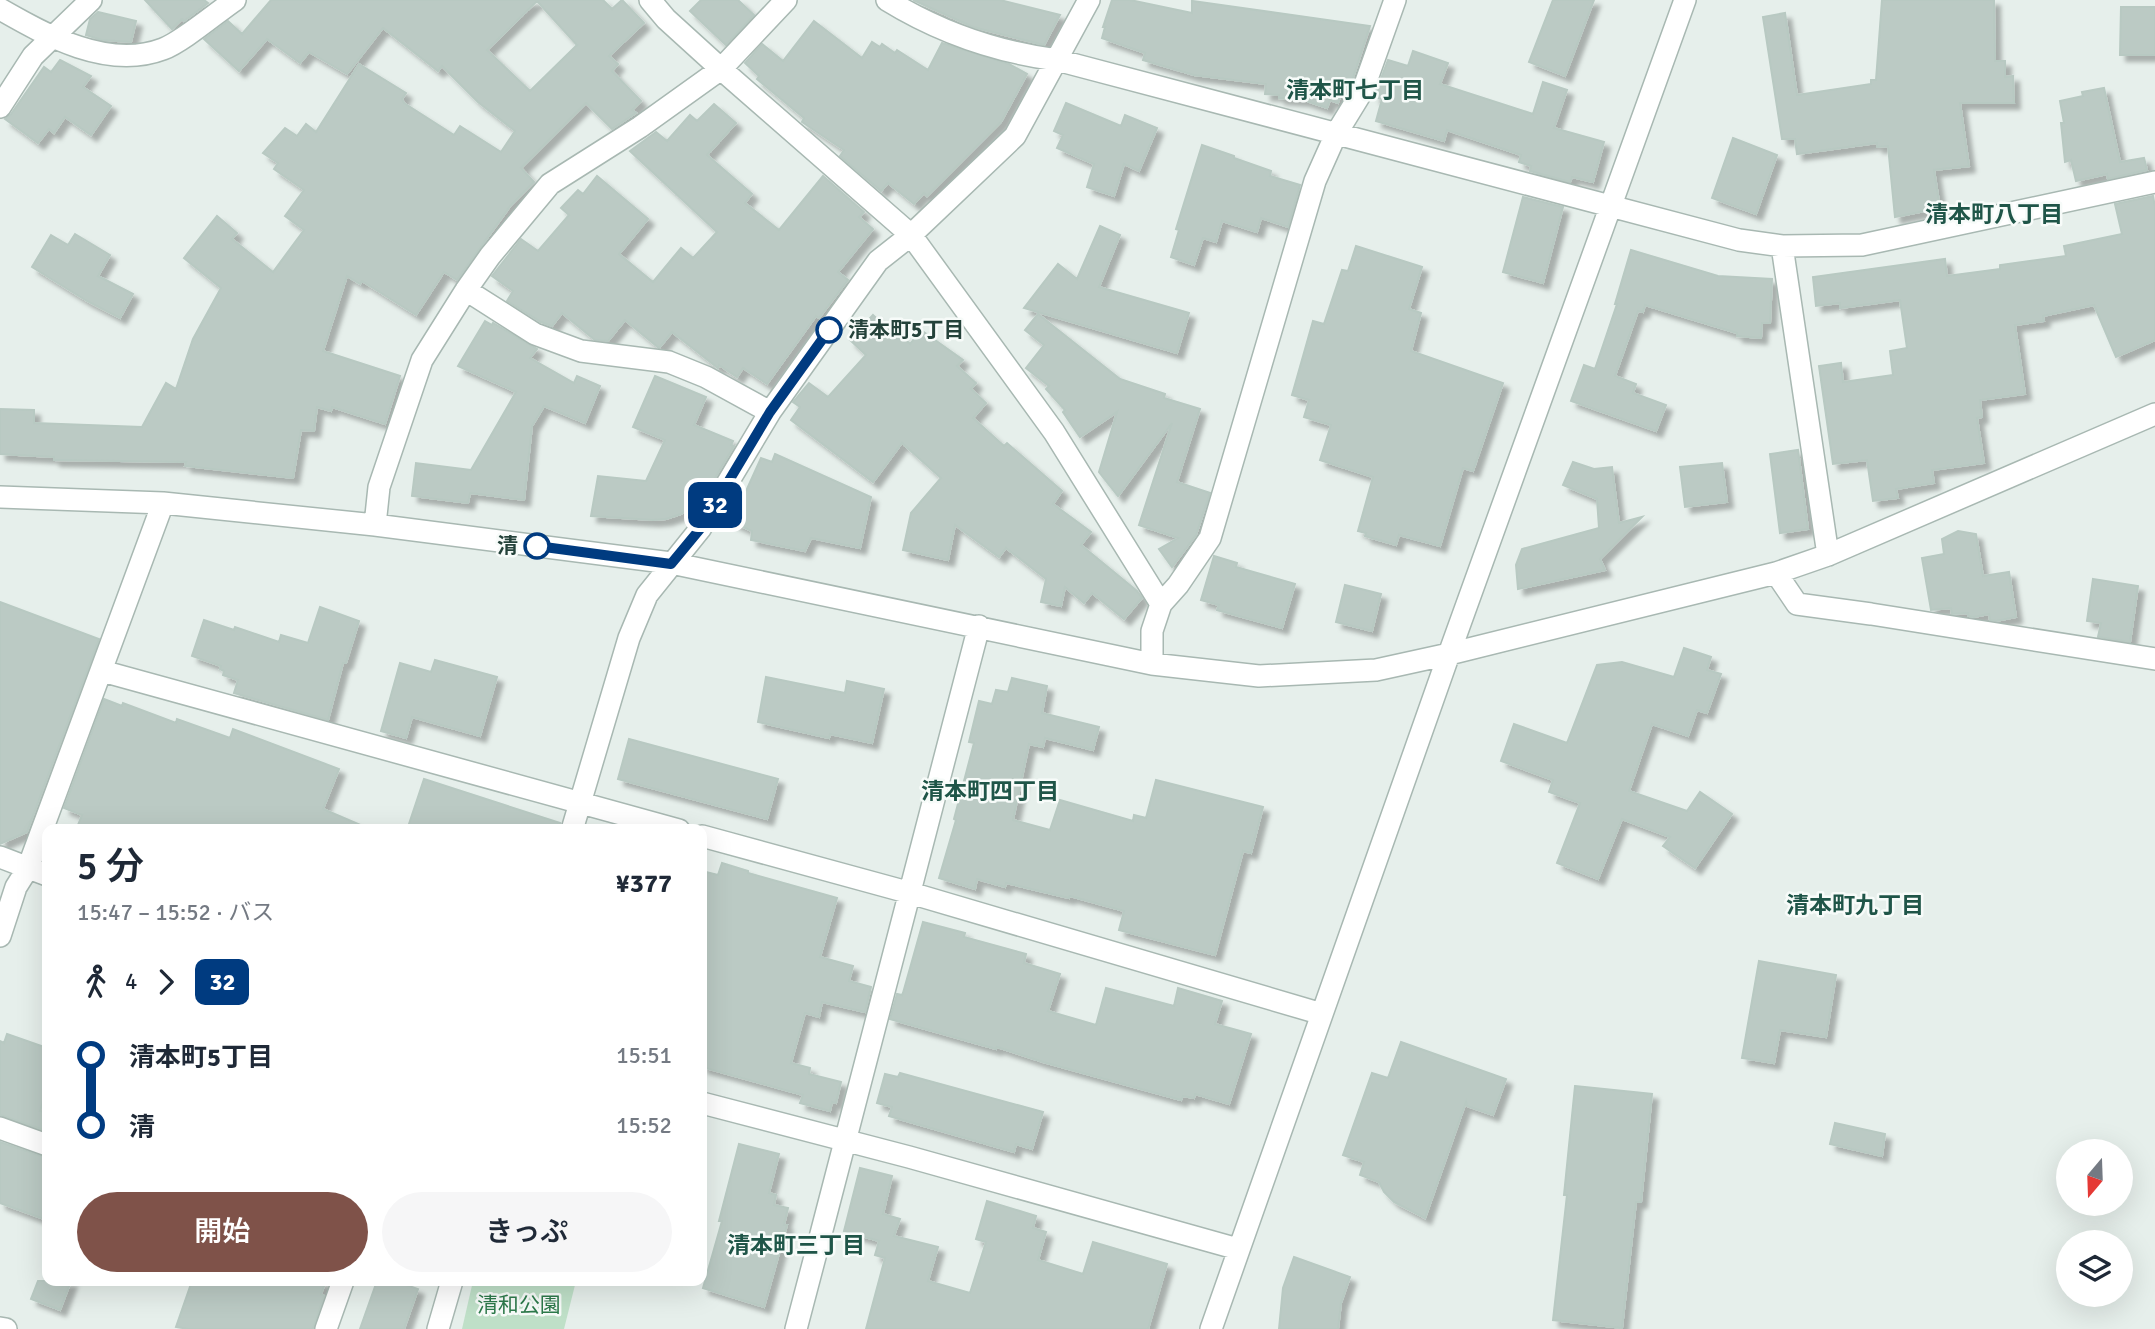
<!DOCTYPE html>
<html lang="ja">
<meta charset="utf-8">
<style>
body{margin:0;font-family:Signika,"Noto Sans JP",sans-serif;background:#f6f6f7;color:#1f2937;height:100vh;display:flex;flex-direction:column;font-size:26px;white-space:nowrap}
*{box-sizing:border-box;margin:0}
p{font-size:23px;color:#747a83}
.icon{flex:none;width:38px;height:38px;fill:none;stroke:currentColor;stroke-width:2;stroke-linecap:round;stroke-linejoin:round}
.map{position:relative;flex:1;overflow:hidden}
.side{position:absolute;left:42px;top:824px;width:665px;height:462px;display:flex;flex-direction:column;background:#fff;border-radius:14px;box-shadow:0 7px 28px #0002}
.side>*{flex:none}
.badge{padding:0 14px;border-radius:10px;font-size:24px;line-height:46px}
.needle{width:46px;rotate:199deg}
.tools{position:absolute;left:2056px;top:1139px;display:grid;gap:14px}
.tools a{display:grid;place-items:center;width:77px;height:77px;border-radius:50%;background:#fff;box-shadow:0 7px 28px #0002;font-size:35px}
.map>.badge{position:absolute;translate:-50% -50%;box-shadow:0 0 0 4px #fff}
.legs{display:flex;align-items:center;gap:10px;height:77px;padding:0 35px;font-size:23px}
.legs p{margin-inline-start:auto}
.overview{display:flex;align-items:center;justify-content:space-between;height:119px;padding:0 35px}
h1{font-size:38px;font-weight:600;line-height:52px}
.action{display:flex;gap:14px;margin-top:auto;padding:14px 35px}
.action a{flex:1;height:80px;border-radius:42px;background:#7f5249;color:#fff;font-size:28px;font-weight:600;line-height:80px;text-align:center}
.action a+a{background:#f6f6f7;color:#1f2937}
ul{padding:0 35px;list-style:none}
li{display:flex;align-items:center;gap:24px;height:70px;font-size:26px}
li i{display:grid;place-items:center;width:10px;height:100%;margin:0 9px;background:currentColor}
li i::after{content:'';width:18px;height:18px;margin:-9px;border:5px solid;border-radius:50%;background:#fff}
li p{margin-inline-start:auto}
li:first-child i{background:linear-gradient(#0000 50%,currentColor 0)}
li:last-child i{background:linear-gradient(currentColor 50%,#0000 0)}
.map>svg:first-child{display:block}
.green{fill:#bfe0c8}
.building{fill:#bbcac4;stroke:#b8c9c2;stroke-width:2;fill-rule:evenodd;filter:url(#shadow)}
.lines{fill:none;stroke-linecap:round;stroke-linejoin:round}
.minor-casing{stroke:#a8b8b2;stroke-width:24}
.minor{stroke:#fff;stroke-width:21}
.line-1-casing{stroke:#fff;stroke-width:16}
.line-1{stroke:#003b80;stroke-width:10}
.stop-1-dot{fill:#fff;stroke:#003b80;stroke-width:3.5}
.labels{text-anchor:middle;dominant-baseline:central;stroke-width:5;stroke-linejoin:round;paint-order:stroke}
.stop-label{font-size:21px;font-weight:bold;fill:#24423a;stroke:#f7fbf9;text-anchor:start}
.park-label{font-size:21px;fill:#2d7a4b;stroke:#f7fbf9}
.neighbourhood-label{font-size:23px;font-weight:bold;fill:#1f5548;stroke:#f7fbf9}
</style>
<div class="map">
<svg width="2155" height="1329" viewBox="0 0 2155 1329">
<defs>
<filter id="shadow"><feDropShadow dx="6" dy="6" stdDeviation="2" flood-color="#0004"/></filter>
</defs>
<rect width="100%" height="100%" fill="#e6efeb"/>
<path class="green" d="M473 1281H576L564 1329H462Z"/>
<path class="building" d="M145 0H204L208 3 184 21 182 19 172 29Z
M271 0H603L612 9 622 0 644 23 609 56 618 64 612 71 641 101 632 110 636 113 612 129 586 103 521 168 534 182 511 205 457 280 444 272 416 315 362 281 360 284 347 276 323 351 400 376 385 424 332 407 331 411 317 407 314 431 301 430 293 478 185 466 186 462 54 460V457L0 454V409L34 410V423L142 427 166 383 176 389 193 339 221 288 184 258 217 216 237 233 232 239 273 272 304 230 285 216 304 190 274 169 278 163 263 153 285 128 297 136 306 124 316 132 359 64 406 93 402 99 404 103 454 135 460 126 501 152 515 131 478 102 442 66 438 71 383 28 347 74 309 52 300 63 267 39 239 71 204 39 228 21 242 34ZM537 1 577 45 530 91 487 50Z
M701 0H738L754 15 726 45 690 11Z
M913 0H1000L1060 15 1044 45 973 27Z
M1112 0H1130L1192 13V1L1370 26 1351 84 1349 88 1344 86 1338 103 1330 100 1327 108 1304 100 1279 98V95L1265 94 1266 84 1194 75 1143 60 1145 53 1102 38 1105 27H1103Z
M1553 0H1594L1565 76 1529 62Z
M1882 0H1994L1995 61H2005V77L2013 76 2014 103H1960L1969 166 1934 170 1940 208 1895 217 1888 146 1877 147V143L1797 154 1795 139H1782L1763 17 1785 13 1797 95 1871 84V80H1876Z
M2121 7H2155V55H2120Z
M98 12 136 21 131 42 102 40 86 35 90 19Z
M814 21 862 58 872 42 880 47 882 44 895 53 897 50 928 70 942 43 1009 64 1027 74 1001 122 927 196 924 193 914 204 888 183 881 191 840 156 844 150 802 122 804 118 757 79 759 76 745 63 762 44 783 61Z
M1413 51 1448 63 1440 84 1533 114 1543 82 1567 90 1554 128 1604 142 1593 182 1572 177 1570 182 1530 171 1531 166 1519 162 1521 155 1447 130 1444 141 1376 121 1382 99 1374 97 1388 60 1408 66Z
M60 60 91 76 83 87 111 106 91 135 65 117 54 133 49 129 38 143 5 119 11 114 44 67 51 72Z
M2104 88 2120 162 2144 158 2147 170 2108 179 2107 174 2076 181 2071 160 2065 162 2061 123H2064L2060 101 2083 96 2082 92Z
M1066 103 1121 126 1125 115 1157 128 1139 171 1124 164 1114 196 1087 187 1094 164 1057 148 1063 135 1054 131Z
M714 104 736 123 707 155 752 194 745 203 779 230 823 176 864 212 859 217 873 229 838 272 848 280 819 318 816 316 767 384 743 368 737 377 719 365 718 368 672 332 659 348 625 320 608 341 595 340 562 313 552 326 541 322 507 301 513 291 492 276 521 239 538 251 569 215 561 208 578 190 583 194 597 176 648 219 619 254 653 282 681 248 693 258 717 232 630 151 656 132 667 141 690 115 697 121Z
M1733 138 1777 155 1756 214 1712 198Z
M1202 145 1234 156V158L1271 171 1270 176 1300 185 1288 227 1261 218 1257 232 1222 221 1216 242 1203 238 1194 265 1171 257 1179 230 1176 229Z
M2153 196 2155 207V340L2116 357 2094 305 2043 316 2044 321 2015 325 2025 394 1980 400 1982 417 1977 418 1984 463 1932 470 1934 483 1896 489 1898 498 1873 501 1867 460 1833 464 1819 366 1841 363 1843 382 1893 375 1890 351 1907 348 1900 300 1840 308V303L1816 306 1813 277 1945 259 1947 276 2000 269V265L2066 256 2064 246 2122 234 2115 204Z
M1523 197 1563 207 1543 283 1503 272Z
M1100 226 1120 235 1099 287 1189 313 1177 353 1024 308 1058 264 1077 279Z
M75 234 110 255 98 276 133 294 120 318 87 301 32 267 51 235 68 245Z
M1356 246 1422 267 1409 309 1421 313 1411 351 1503 383 1473 471 1463 468 1440 546 1399 535 1396 545 1365 536 1366 533 1358 531 1373 477 1320 460 1331 425 1304 417 1309 400 1292 395 1313 321 1324 324 1342 270 1348 271Z
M1631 250 1718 276 1772 279 1770 323H1762L1761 338 1737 336V333L1645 305 1643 312 1638 311 1615 376 1636 384 1633 393 1666 405 1656 431 1571 401 1584 365 1595 369 1617 304H1615Z
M1038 314 1120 379 1165 394 1164 398 1200 409 1177 482 1210 493 1196 535 1172 567 1159 549 1178 538 1139 525 1172 423 1118 496 1099 472 1117 412 1080 437 1063 412 1065 410 1046 389 1049 386 1026 368 1044 345 1025 330Z
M873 315 887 328 890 325 910 344 921 330 963 360 957 366 976 383 971 389 986 403 973 418 1004 446 1007 443 1062 491 1053 504 1091 532 1081 545 1137 591 1142 598 1124 619 1092 593 1084 603 1065 587 1061 606 1041 602 1046 579 1006 548 999 557 955 525 948 560 903 550 911 513 941 478 902 443 873 482 791 420 800 407 793 402 809 383 828 397 866 355 850 340Z
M485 321 492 325 493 323 537 349 530 358 574 383 577 376 600 386 585 423 544 406 532 426 524 500 470 493 468 503 412 496 416 463 471 470 516 392 458 366Z
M655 376 706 397 694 425 733 441 731 445 734 446 709 488 695 504 681 514 666 519 653 520 591 516 598 476 646 481 665 440 633 427Z
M1798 450 1808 529 1780 533 1770 454Z
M775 454 871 497 860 548 811 538 805 551 751 540 752 531 732 522 761 458 772 462Z
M1573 462 1594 469 1612 467 1619 523 1642 517 1600 559 1605 570 1518 589 1516 565 1522 549 1599 528 1597 499 1563 485Z
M1722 463 1727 502 1685 507 1680 467Z
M1958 531 1976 534 1983 576 2009 572 2016 617 1996 621 1990 620 1989 614 1974 617 1968 616V613L1952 614 1951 608 1931 610 1922 558 1944 554 1942 539Z
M1214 556 1237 563 1236 567 1295 584 1282 628 1217 610 1219 605 1201 600Z
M2093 579 2138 586 2130 642 2098 637 2101 623 2087 621Z
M1345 585 1381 594 1372 631 1336 622Z
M0 602 99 639 27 832 0 844Z
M320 607 359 621 346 663H343L328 720 234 693 238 680 223 675 224 671 220 669 221 666 192 656 204 620 234 630 235 627 279 642 281 635 308 643Z
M1684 648 1711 657 1707 670 1721 674 1707 713 1697 710 1688 736 1652 724 1629 791 1687 811 1700 792 1732 814 1695 868 1663 846 1670 837 1622 819 1598 879 1557 863 1580 803 1549 792 1553 780 1501 761 1514 724 1567 743 1597 665 1622 662 1674 677Z
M435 660 497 677 480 736 412 717 406 738 381 731 400 663 431 672Z
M766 677 845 693 847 681 884 689 872 743 830 734 829 738 758 722Z
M1012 678 1047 686 1042 713 1099 727 1093 750 1045 738 1043 747 1029 744 1013 820 1050 830 1060 800 1133 821 1134 815 1146 818 1156 780 1263 807 1251 853 1243 851 1215 955 1119 930 1124 911 1070 896 1069 898 1006 883 1005 887 977 879 975 889 939 878 956 820 954 819 974 743 969 742 979 701 992 704 996 690 1008 692Z
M104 699 122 706 123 703 176 723 177 719 230 738 233 729 339 769 323 809 372 830H76L82 815 64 808Z
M629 739 778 779 767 819 618 779Z
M424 779 560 823 559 830H407Z
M722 863 748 871V873L837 898 820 957 853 966 849 981 871 987 865 1012 822 1002 819 1017 805 1013 791 1063 810 1068 809 1074 841 1082 836 1103 832 1102 830 1111 800 1103 803 1095 702 1067V871L718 875Z
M923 922 965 933 964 937 1026 954 1024 963 1060 974 1048 1011 1096 1025 1106 988 1174 1006 1178 988 1222 1001 1215 1024 1251 1034 1229 1104 1195 1094 1194 1098 1183 1096 1181 1100 1043 1062 997 1047 996 1049 890 1019 897 994 902 995 903 993Z
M1759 961 1836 975 1826 1037 1780 1030 1774 1063 1742 1058Z
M7 1034 47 1048V1089L40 1111 47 1112V1131L0 1115V1041L4 1043Z
M1401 1042 1506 1079 1493 1115 1467 1106 1466 1102 1425 1218 1394 1202 1384 1192 1379 1182 1360 1175 1364 1162 1343 1155 1372 1073 1388 1078Z
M900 1073 1043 1112 1032 1149 1016 1144 1014 1152 889 1116 892 1107 877 1103 885 1074 898 1077Z
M1575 1086 1652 1094 1641 1202H1636L1622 1328 1553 1320 1567 1195H1564Z
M1835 1123 1885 1134 1882 1156 1830 1144Z
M0 1142 47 1158V1220L0 1203Z
M739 1144 779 1154 769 1193 776 1195 774 1205 788 1208 784 1225H787L764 1307 703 1288 722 1221H719Z
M860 1168 892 1176 883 1214 900 1219 894 1236 938 1247 928 1281 970 1293 986 1242 976 1239 987 1201 1036 1216 1033 1228 1046 1232 1038 1260 1083 1274 1093 1242 1167 1264 1148 1329H866L885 1258 875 1255 879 1241 844 1231Z
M1294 1257 1350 1277 1341 1303 1338 1329H1279L1283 1288Z
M38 1281H71L60 1310 31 1299Z
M192 1281H326L321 1294 324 1296 313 1329H189L176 1327Z
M377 1281H395L418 1289 404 1329H360Z"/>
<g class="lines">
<defs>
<path id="minor" d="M650 0 666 19 721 69 911 235 1054 432 1161 604
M887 0C939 32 997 52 1057 60L1739 240 1782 246 1862 245 2155 182
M0 9C47 36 108 70 163 49 182 42 216 13 235 0
M0 107 33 56 91 0
M1782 246 1828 555
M466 290 535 334 581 351 669 362 706 377 770 412
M0 497 163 503 375 525 671 563 1152 664 1259 676 1376 670 1449 654 1776 573 1828 555 2155 414
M375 525 379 487 422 360 466 290 490 256 550 184 640 127 721 69 786 0
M1776 573 1797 604 1871 614 2155 659
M1152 664V631L1161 604 1178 585 1210 538 1315 181 1336 134 1363 90 1395 0
M102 671 679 830
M572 830 629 638 647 595 700 529 770 412 878 261 911 235 1015 136 1089 0
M702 836 907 892 1322 1014
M0 857 47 875
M0 936 16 887 28 868 163 503
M702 1103 909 1157 1238 1249
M0 1128 47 1145
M0 1328 6 1329
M326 1329 343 1281
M438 1329 452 1281
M796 1329C858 1095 916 860 979 626
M1211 1329 1449 654 1685 0"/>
</defs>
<use href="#minor" class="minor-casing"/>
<use href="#minor" class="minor"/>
</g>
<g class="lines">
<defs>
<path id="line-1" d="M537 546 671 564 700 529 770 412 829 330"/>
</defs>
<use href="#line-1" class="line-1-casing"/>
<use href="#line-1" class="line-1"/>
</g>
<g class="stop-1-dot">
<circle cx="829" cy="330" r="12"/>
<circle cx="537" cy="546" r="12"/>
</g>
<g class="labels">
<g class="stop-label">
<text x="848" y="330">清本町5丁目</text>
<text x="518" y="546" text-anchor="end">清</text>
</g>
<g class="park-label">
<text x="519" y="1305">清和公園</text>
</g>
<g class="neighbourhood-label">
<text x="1355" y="90">清本町七丁目</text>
<text x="1994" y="214">清本町八丁目</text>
<text x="990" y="791">清本町四丁目</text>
<text x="1855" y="905">清本町九丁目</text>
<text x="796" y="1245">清本町三丁目</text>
</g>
</g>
</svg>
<div class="tools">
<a><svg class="needle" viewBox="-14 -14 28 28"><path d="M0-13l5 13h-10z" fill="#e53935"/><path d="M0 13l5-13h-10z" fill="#747a83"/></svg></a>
<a><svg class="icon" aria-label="layers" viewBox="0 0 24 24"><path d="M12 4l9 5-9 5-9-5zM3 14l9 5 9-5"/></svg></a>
</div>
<b class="badge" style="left:715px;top:505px;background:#003b80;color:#fff">32</b>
<section class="side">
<div class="overview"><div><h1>5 分</h1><p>15:47 – 15:52 · バス</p></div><b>¥377</b></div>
<div class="legs"><svg class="icon" aria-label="walk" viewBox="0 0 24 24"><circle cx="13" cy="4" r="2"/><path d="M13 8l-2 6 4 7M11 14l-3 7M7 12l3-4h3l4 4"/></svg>4<svg class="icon" aria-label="forward" viewBox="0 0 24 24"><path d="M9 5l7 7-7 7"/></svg><b class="badge" style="background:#003b80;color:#fff">32</b></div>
<ul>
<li><i style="color:#003b80"></i><b>清本町5丁目</b><p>15:51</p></li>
<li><i style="color:#003b80"></i><b>清</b><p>15:52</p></li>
</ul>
<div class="action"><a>開始</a><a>きっぷ</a></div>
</section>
</div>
